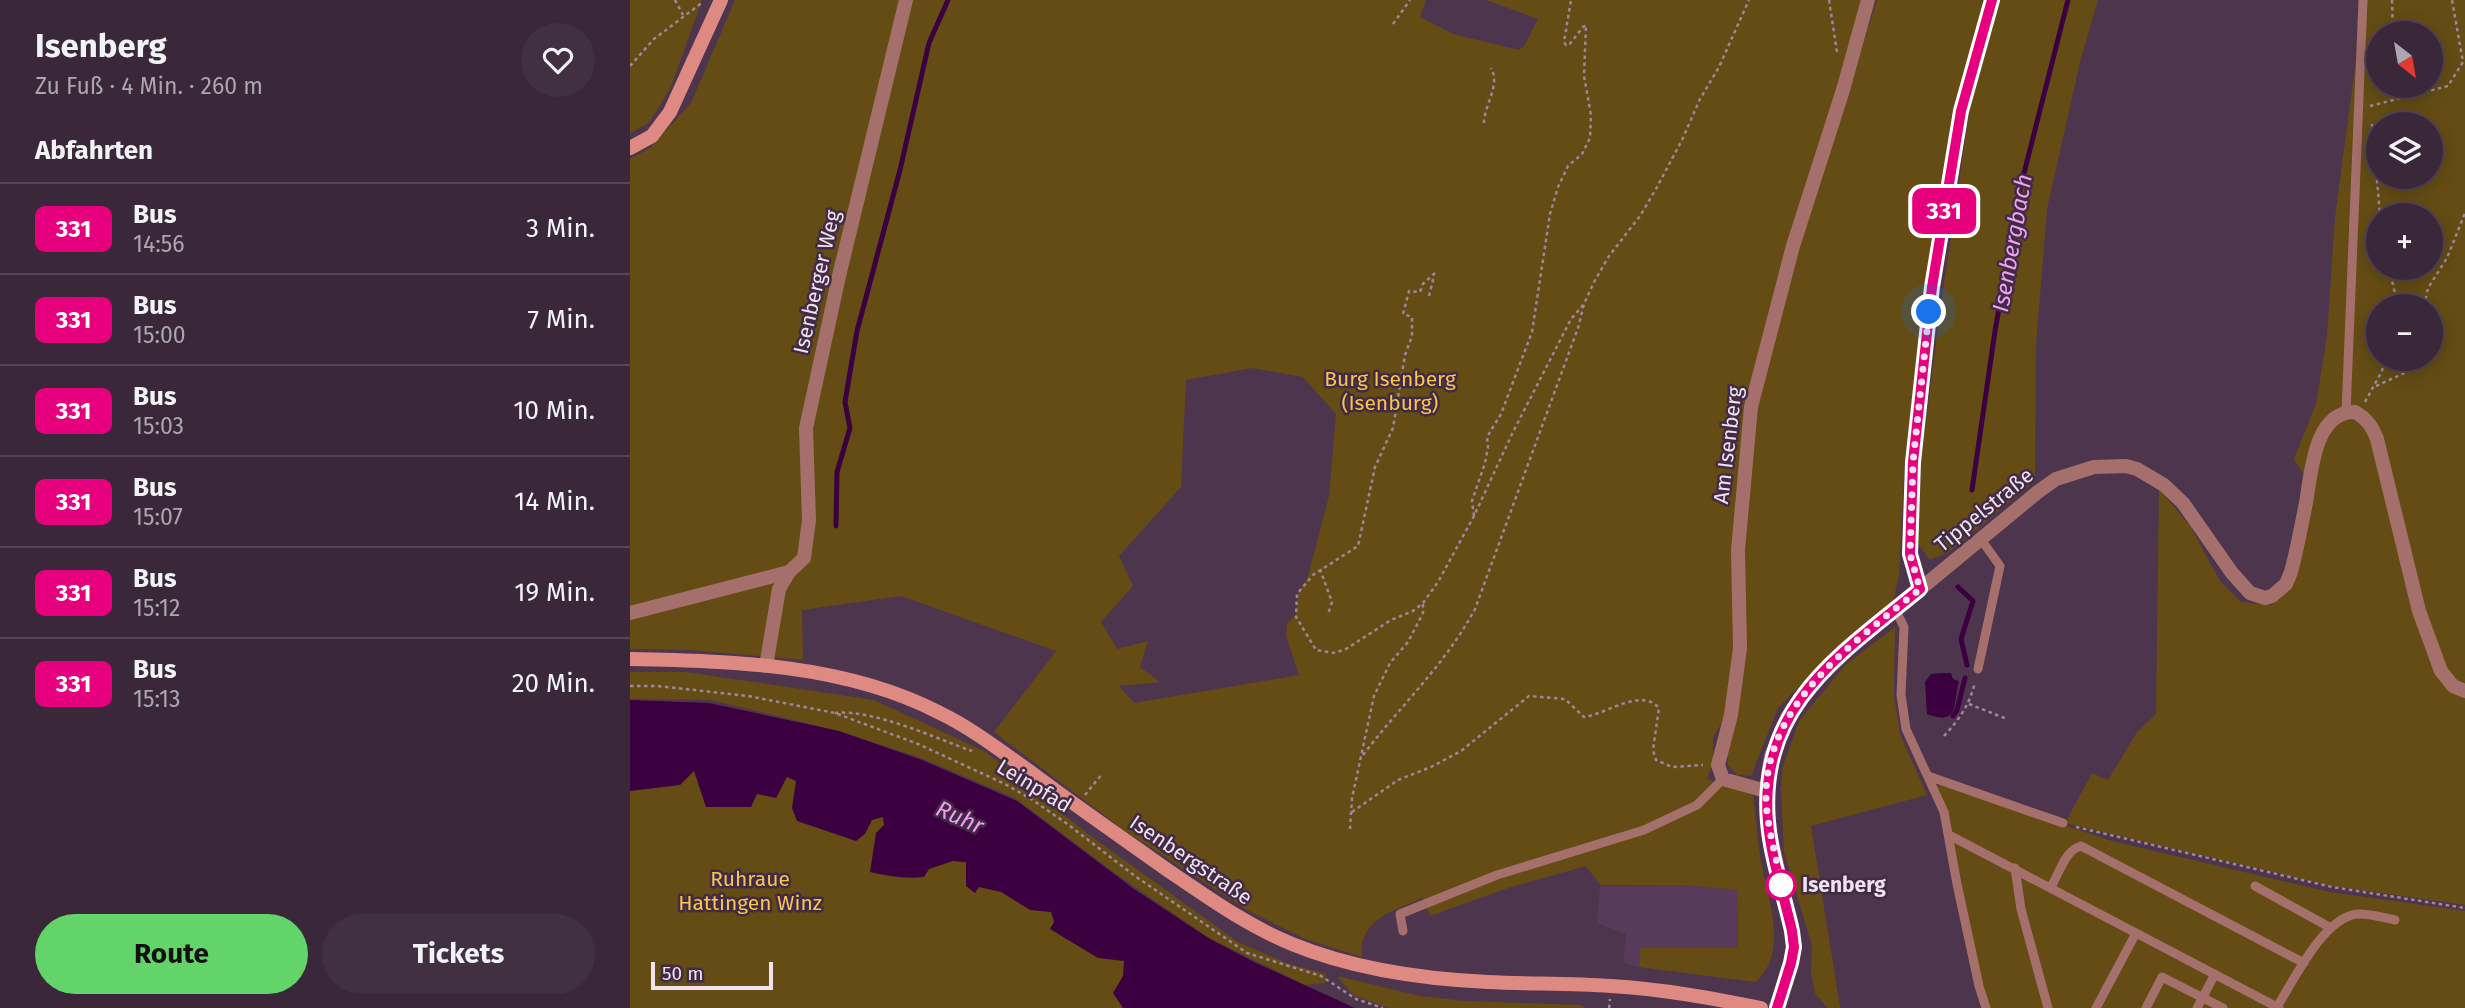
<!DOCTYPE html>
<html lang="de">
<meta charset="utf-8">
<style>
body{margin:0;font-family:"Fira Sans",sans-serif;background:#413042;color:#f1f3f6;height:100vh;display:flex;flex-direction:column;font-size:26px;white-space:nowrap}
*{box-sizing:border-box;margin:0}
p{font-size:23px;color:#aba6af}
.icon{flex:none;width:38px;height:38px;fill:none;stroke:currentColor;stroke-width:2;stroke-linecap:round;stroke-linejoin:round}
.map{position:relative;flex:1;overflow:hidden}
.details{display:flex;flex-direction:column;background:#3a283a;width:630px}
.details>*{flex:none}
.badge{padding:0 14px;border-radius:10px;font-size:24px;line-height:46px}
.needle{width:46px;rotate:149deg}
.tools{position:absolute;left:1736px;top:21px;display:grid;gap:14px}
.tools a{display:grid;place-items:center;width:77px;height:77px;border-radius:50%;background:#3a283a;box-shadow:0 4px 18px #0003,0 0 0 2px #544454;font-size:35px}
.scale{position:absolute;left:21px;bottom:18px;width:122px;box-sizing:border-box;padding-left:7px;border:4px solid #f1e2f2;border-top:0;font-size:19px;line-height:24px;white-space:nowrap;color:#f1e2f2;-webkit-text-stroke:5px #422b44;paint-order:stroke}
.you{position:absolute;width:35px;height:35px;margin:-18px;border:5px solid #fff;border-radius:50%;background:#1a73e8;box-shadow:0 0 0 10px #1a73e833}
.map>.badge{position:absolute;translate:-50% -50%;box-shadow:0 0 0 4px #fff}
h2{padding:0 35px;font-size:26px;line-height:63px}
.round{display:grid;place-items:center;flex:none;width:74px;height:74px;border-radius:37px;background:#413042}
.headline{display:flex;align-items:center;justify-content:space-between;height:119px;padding:0 35px}
h1{font-size:33px;font-weight:700;line-height:52px}
.button{display:flex;gap:14px;margin-top:auto;padding:14px 35px}
.button a{flex:1;height:80px;border-radius:42px;background:#62d469;color:#111;font-size:28px;font-weight:700;line-height:80px;text-align:center}
.button a+a{background:#413042;color:#f1f3f6}
ul{padding:0;list-style:none}
li{display:flex;align-items:center;gap:21px;height:91px;padding:0 35px;border-top:2px solid #544454}
li div{flex:1}
li b{display:block;font-size:26px}
li em{font-style:normal}
li .badge{min-width:77px;font-weight:700;text-align:center}
main{display:flex;flex:1;min-height:0}
.map>svg:first-child{display:block}
.built{fill:#583b5a}
.green{fill:#644c14;fill-rule:evenodd}
.water{fill:#3c0041}
.lines{fill:none;stroke-linecap:round;stroke-linejoin:round}
.stream{stroke:#3c0041;stroke-width:5}
.path{stroke:#9c889d;stroke-width:2.5;stroke-dasharray:3.5 3.5;stroke-linecap:butt}
.service{stroke:#a5706b;stroke-width:9}
.minor{stroke:#a5706b;stroke-width:14}
.tertiary{stroke:#a5706b;stroke-width:14}
.secondary{stroke:#de8a83;stroke-width:14}
.line-casing{stroke:#fff;stroke-width:16}
.line{stroke:#e6007e;stroke-width:10}
.walk{stroke:#f1e2f2;stroke-width:7;stroke-dasharray:0 12.6}
.stop-dot{fill:#fff;stroke:#e6007e;stroke-width:3.5}
.labels{text-anchor:middle;dominant-baseline:central;stroke-width:5;stroke-linejoin:round;paint-order:stroke}
.street-label{font-size:21px;fill:#f1e2f2;stroke:#422b44}
.park-label{font-size:21px;fill:#f9c54d;stroke:#422b44}
.stop-label{font-size:21px;font-weight:bold;fill:#f1e2f2;stroke:#422b44;text-anchor:start}
.water-label{font-size:23px;font-style:italic;fill:#f09ff5;stroke:#422b44}
</style>
<main>
<section class="details">
<div class="headline"><div><h1>Isenberg</h1><p>Zu Fuß · 4 Min. · 260 m</p></div><a class="round"><svg class="icon" aria-label="heart" viewBox="0 0 24 24"><path d="M12 20l-8-8c-3-5 5-10 8-4 3-6 11-1 8 4z"/></svg></a></div>
<h2>Abfahrten</h2>
<ul>
<li><span class="badge" style="background:#e6007e;color:#fff">331</span><div><b>Bus</b><p>14:56</p></div><em>3 Min.</em></li>
<li><span class="badge" style="background:#e6007e;color:#fff">331</span><div><b>Bus</b><p>15:00</p></div><em>7 Min.</em></li>
<li><span class="badge" style="background:#e6007e;color:#fff">331</span><div><b>Bus</b><p>15:03</p></div><em>10 Min.</em></li>
<li><span class="badge" style="background:#e6007e;color:#fff">331</span><div><b>Bus</b><p>15:07</p></div><em>14 Min.</em></li>
<li><span class="badge" style="background:#e6007e;color:#fff">331</span><div><b>Bus</b><p>15:12</p></div><em>19 Min.</em></li>
<li><span class="badge" style="background:#e6007e;color:#fff">331</span><div><b>Bus</b><p>15:13</p></div><em>20 Min.</em></li>
</ul>
<div class="button"><a>Route</a><a>Tickets</a></div>
</section>
<div class="map">
<svg width="1835" height="1008" viewBox="0 0 1835 1008">
<rect width="100%" height="100%" fill="#4d354e"/>
<path class="built" d="M1056 885 1107 890 1108 948H1012L1009 967 993 963 996 934 967 923 970 886Z"/>
<path class="green" d="M0 0H72L41 87 19 123 0 133Z
M105 0H796L790 17 823 34 889 50 895 45 908 19 856 0H1233L1116 408 1106 650 1096 715 1083 738V762L1077 779 1123 795C1126 815 1127 836 1130 856 1136 894 1161 952 1125 982L1009 967 1011 948H1108L1107 890 1056 885H970L956 866 878 888 800 916 793 898C765 910 727 920 732 957L675 939 617 910 495 831 364 732 426 651 271 596 172 610 173 660 61 650 0 649V159L20 148 61 103ZM622 368 673 377 706 414 699 496 678 576 668 595 666 615 657 623 656 636 669 675 504 703 489 686 530 682 510 667 518 641 487 649 471 622 503 586 489 556 551 487 556 380Z
M1247 0H1353L1326 113 1300 253 1275 459 1269 576 1263 601 1204 652 1148 708 1121 776 1107 775 1098 765V748L1111 549 1126 413 1168 248Z
M1369 0H1468L1451 58 1417 209 1406 345 1405 481 1319 552 1300 560 1288 544 1291 460 1309 318 1340 107Z
M1734 0H1835V905L1702 886 1435 823 1462 773 1478 780 1507 732 1526 714 1529 489 1560 526 1590 581 1611 602 1642 605 1664 579 1684 492 1664 459 1686 404 1697 336 1705 217ZM1748 33H1801V86H1748ZM1748 124H1801V177H1748ZM1748 215H1801V268H1748ZM1748 306H1801V359H1748Z
M1265 627 1264 696 1270 734 1297 795 1181 826 1210 1007 1213 1008H1198L1185 994 1181 973 1182 946 1154 852 1151 788 1153 766 1169 721 1215 665Z
M0 672H56L244 700 356 752 458 834 608 942 659 964 696 974 695 983 675 985 579 938 489 876 385 798 291 758 209 731 81 700 0 699Z
M0 763 157 777 166 780 246 819 253 816 254 823 326 861 336 863V866L468 936 584 1008H0Z
M1310 784 1482 841 1700 892 1835 911V1008H1353L1310 814 1302 794Z
M707 976 790 996 835 1001 951 1005 955 1008H758L723 995Z"/>
<path class="water" d="M1311 673H1321L1323 679 1329 681C1323 702 1330 727 1297 714L1295 682 1301 674Z
M0 700 79 703 209 731 292 760 387 801 504 889 580 939 624 962 725 1008H493L483 993 493 976 494 961 468 958 420 929 424 922 421 912 400 910 371 892 349 887 345 893 336 886V862L323 861 299 869 294 877C275 879 259 876 240 872L246 833 254 825 253 817 242 820 235 834 226 841 167 821 162 808 166 781 157 777 146 798 127 794 121 807H76L64 771 50 785 0 791Z"/>
<g class="lines">
<path class="stream" d="M1342 490 1365 331 1391 185 1438 0
M206 526 207 472 220 428 215 402 227 331 270 170 299 43 318 0
M1328 587 1343 601 1331 639 1337 665
M1323 716 1327 710 1335 678"/>
<path class="path" d="M45 0 53 15
M1199 0 1207 52
M1762 0 1763 33
M763 24 780 0
M0 66 24 39 73 2
M1740 106 1818 86 1833 62 1822 0
M854 123C854 105 871 85 861 68
M1742 124 1750 215
M1759 268 1768 306
M805 273 793 284 790 292 779 291 773 314 782 317V336L775 355 763 428 745 467 728 546 683 575 667 594 666 617 686 650 704 653 716 649 761 620 783 611 793 603 808 582 844 516 882 434 941 319 954 304
M799 296 803 280 800 277
M1794 306 1798 288 1817 258 1835 213
M1746 386 1779 371 1790 359
M1735 402 1752 371 1754 359
M844 516 842 501 855 463 858 447 857 437 871 414 902 332 920 214 928 187 938 166 952 154 960 138 961 115 954 76 956 25 953 27 939 45H936L934 42 941 0
M690 569 702 602 698 614
M0 686H28L118 696 205 713 288 744 375 784 401 799 436 823 505 876 617 953 691 976 726 999 753 1008
M1339 704 1377 719
M205 713C243 709 305 738 342 751
M1314 736C1329 720 1340 704 1345 682
M733 755C771 705 815 665 845 609L948 328 954 304 964 282 979 256 1010 216 1026 189 1052 140 1070 99 1089 67 1119 0
M455 795 472 774
M722 812 768 780 801 767 831 751 899 696 935 699 954 717C977 714 1011 687 1029 708L1023 750 1026 760 1042 767 1073 765
M1446 827 1702 887 1835 908
M720 829 722 798 744 696 760 663 778 642 793 613V603
M979 1008 980 999"/>
<path class="service" d="M1716 412 1733 0
M1265 609 1274 627 1271 695 1276 729 1314 812 1327 884 1349 986 1356 1008
M1348 669 1370 566 1350 538
M1298 776 1433 823
M1319 835 1649 1008
M1385 868 1391 909 1418 1008
M1625 886 1701 928
M1421 887C1429 874 1435 850 1451 846L1674 963
M773 931 770 914 867 875 1014 830 1067 805 1093 779
M1647 1007C1664 980 1693 918 1727 914 1740 913 1753 918 1765 920
M1466 1008 1506 933
M1516 1008 1532 977 1593 1008
M1567 1008 1585 974"/>
<path class="minor" d="M1290 589 1280 554 1283 462 1302 287 1331 111 1362 0
M0 613 159 572
M136 666 149 589 159 572 174 558 179 520 176 428 209 276 276 0
M1136 791 1093 779 1088 765 1101 715 1110 648 1108 550 1121 407 1163 246 1213 90 1238 0"/>
<path class="tertiary" d="M1147 1008 1161 963 1164 947 1162 931 1138 825 1136 791 1141 756 1158 716 1181 686 1209 656 1409 491 1426 479 1464 467 1496 466 1507 469 1534 485 1553 503 1602 573 1620 593 1635 598 1642 596 1656 584 1661 572C1667 550 1671 527 1676 503 1681 474 1684 411 1725 412 1737 419 1742 426 1747 439L1789 611 1811 671 1823 686 1835 691"/>
<path class="secondary" d="M0 148 22 136 40 112 91 0
M0 659C103 661 216 664 310 713 343 729 372 752 402 773 446 806 491 837 536 869 577 897 616 925 662 944 723 969 793 979 858 982 899 984 940 983 981 986 1032 989 1081 998 1131 1008"/>
</g>
<g class="lines">
<defs>
<path id="line" d="M1147 1008 1161 963 1164 947 1162 931C1154 895 1141 858 1138 822 1128 705 1210 655 1290 589L1280 554 1283 462 1302 287 1331 111 1362 0"/>
</defs>
<use href="#line" class="line-casing"/>
<use href="#line" class="line"/>
<path class="walk" d="M1151 885C1147 856 1135 823 1136 791 1140 699 1225 642 1290 589L1280 554 1283 462 1299 312"/>
</g>
<circle class="stop-dot" cx="1151" cy="885" r="14"/>
<g class="labels">
<g class="street-label">
<text transform="translate(187 282) rotate(-77)">Isenberger Weg</text>
<text transform="translate(1098 445) rotate(-83)">Am Isenberg</text>
<text transform="translate(1354 510) rotate(-39)">Tippelstraße</text>
<text transform="translate(404 786) rotate(31)">Leinpfad</text>
<text transform="translate(561 860) rotate(34)">Isenbergstraße</text>
</g>
<g class="park-label">
<text x="760" y="379">Burg Isenberg<tspan x="760" dy="24">(Isenburg)</tspan></text>
<text x="120" y="879">Ruhraue<tspan x="120" dy="24">Hattingen Winz</tspan></text>
</g>
<g class="stop-label">
<text x="1172" y="885">Isenberg</text>
</g>
<g class="water-label">
<text transform="translate(1382 243) rotate(-80)">Isenbergbach</text>
<text transform="translate(330 817) rotate(24)">Ruhr</text>
</g>
</g>
</svg>
<div class="tools">
<a><svg class="needle" viewBox="-14 -14 28 28"><path d="M0-13l5 13h-10z" fill="#e53935"/><path d="M0 13l5-13h-10z" fill="#aba6af"/></svg></a>
<a><svg class="icon" aria-label="layers" viewBox="0 0 24 24"><path d="M12 4l9 5-9 5-9-5zM3 14l9 5 9-5"/></svg></a>
<a>+</a>
<a>−</a>
</div>
<div class="scale">50 m</div>
<div class="you" style="left:1299px;top:312px"></div>
<b class="badge" style="left:1314px;top:211px;background:#e6007e;color:#fff">331</b>
</div>
</main>
